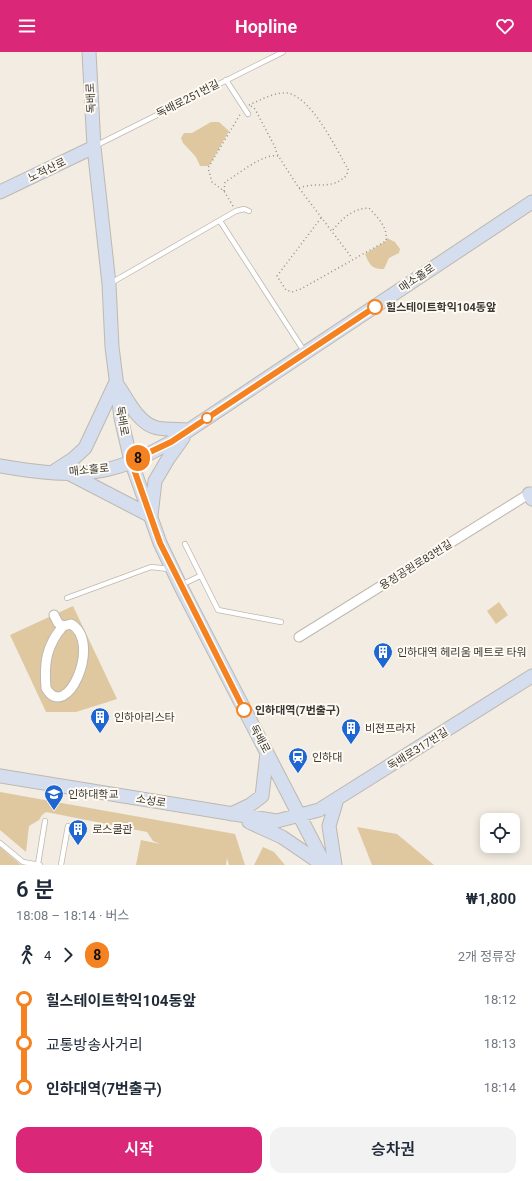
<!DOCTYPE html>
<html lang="ko">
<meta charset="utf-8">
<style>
body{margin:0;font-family:Roboto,"Noto Sans KR",sans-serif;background:#f2f2f3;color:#1f2937;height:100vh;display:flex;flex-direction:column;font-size:15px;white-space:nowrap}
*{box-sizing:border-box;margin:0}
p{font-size:13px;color:#747a83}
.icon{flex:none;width:22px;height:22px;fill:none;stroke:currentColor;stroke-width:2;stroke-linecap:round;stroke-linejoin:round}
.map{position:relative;height:813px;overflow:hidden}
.drawer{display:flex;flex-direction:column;background:#fff;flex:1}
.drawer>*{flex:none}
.badge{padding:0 8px;border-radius:13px;font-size:14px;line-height:26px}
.tools{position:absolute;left:480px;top:761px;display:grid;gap:8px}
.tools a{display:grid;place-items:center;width:40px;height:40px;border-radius:8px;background:#fff;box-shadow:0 2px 10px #0003;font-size:20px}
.map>.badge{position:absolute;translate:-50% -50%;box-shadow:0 0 0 2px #fff}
.legs{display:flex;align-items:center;gap:6px;height:44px;padding:0 16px;font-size:13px}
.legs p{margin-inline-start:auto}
.overview{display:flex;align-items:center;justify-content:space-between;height:68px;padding:0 16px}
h1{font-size:22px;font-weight:600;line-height:30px}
.action{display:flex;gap:8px;margin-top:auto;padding:8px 16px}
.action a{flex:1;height:46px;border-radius:12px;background:#db2777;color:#fff;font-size:16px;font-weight:600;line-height:46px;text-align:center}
.action a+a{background:#f2f2f3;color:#1f2937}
ul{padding:0 16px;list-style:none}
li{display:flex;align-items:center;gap:14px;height:44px;font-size:15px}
li i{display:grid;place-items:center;width:6px;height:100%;margin:0 5px;background:currentColor}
li i::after{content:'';width:10px;height:10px;margin:-5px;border:3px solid;border-radius:50%;background:#fff}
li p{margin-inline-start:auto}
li:first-child i{background:linear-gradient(#0000 50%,currentColor 0)}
li:last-child i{background:linear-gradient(currentColor 50%,#0000 0)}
header{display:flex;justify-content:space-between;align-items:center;height:52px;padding:0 16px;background:#db2777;color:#fff;font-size:18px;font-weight:600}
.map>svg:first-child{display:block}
.green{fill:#dfc89f}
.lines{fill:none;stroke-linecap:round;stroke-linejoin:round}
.lane-casing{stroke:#beb8af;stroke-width:6}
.street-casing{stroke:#beb8af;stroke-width:11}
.secondary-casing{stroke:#beb8af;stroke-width:15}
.path{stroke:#96918b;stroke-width:1.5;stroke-dasharray:1 3;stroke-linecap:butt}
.lane{stroke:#fff;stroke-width:4.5}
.street{stroke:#fff;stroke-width:9}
.secondary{stroke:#d4deef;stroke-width:13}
.line-1-casing{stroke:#fff;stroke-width:9}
.line-1{stroke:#f58220;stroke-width:6}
.stop-1-dot{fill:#fff;stroke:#f58220;stroke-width:2}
.labels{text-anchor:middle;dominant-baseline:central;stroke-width:4;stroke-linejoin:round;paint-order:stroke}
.street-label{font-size:11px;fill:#3b3835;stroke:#fefaf2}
.stop-label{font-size:11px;font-weight:bold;fill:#3b3835;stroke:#fefaf2;text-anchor:start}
.poi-label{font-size:11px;fill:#3b3835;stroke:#fefaf2;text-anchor:start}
</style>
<header><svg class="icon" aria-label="menu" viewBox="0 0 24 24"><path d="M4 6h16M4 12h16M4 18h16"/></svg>Hopline<svg class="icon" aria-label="heart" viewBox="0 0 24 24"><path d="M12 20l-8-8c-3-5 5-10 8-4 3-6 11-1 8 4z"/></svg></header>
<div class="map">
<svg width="532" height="813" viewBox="0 0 532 813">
<rect width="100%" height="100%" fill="#f2ece2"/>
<path class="green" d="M211 70H219L229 79 209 114H200L196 105 183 91 181 86 184 81H192Z
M387 186 395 190 400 197 399 201 389 206 384 217C372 218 369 212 365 202L386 189Z
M499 550 508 563 496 572 487 559Z
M73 554 117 647 76 660H46L10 583Z
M0 740 235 782 245 813H229L227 806 226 813H136L141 788 160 792 153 789 147 780 46 760 42 763 39 768 29 774 26 800 0 778Z
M357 775 397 782 434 813H372Z
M0 795 21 813H0Z
M263 795 274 800 285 813H254Z"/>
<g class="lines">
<defs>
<path id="lane" d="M226 28 248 62
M95 94 283 0
M220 169 304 299
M111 231 236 159 244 157 249 159
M185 492 218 558 281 570
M181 533 200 524
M67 546 151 515 169 517
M0 791 23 810 40 813
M38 812 45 769
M61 813 68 774"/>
<path id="street" d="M54 563 58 571 63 574
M71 572C103 590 66 672 46 636 44 611 46 594 63 574Z
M299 585 532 440"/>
<path id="secondary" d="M89 0 94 95 109 232 112 295 121 366 131 409 160 491 180 533 325 813
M0 140 94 95
M119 335C128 349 139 372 157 376 167 378 179 377 189 378
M0 414C34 420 75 426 109 417 131 412 151 401 171 390L532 150
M53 420 73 407 85 396 116 330
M70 422 151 464 155 429 168 407 183 386
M529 442 532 447
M0 724 277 769 319 758 532 624
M231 762 250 753 262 744 267 701
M249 770 282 785 323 813
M335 813 329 774 337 747"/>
</defs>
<use href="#lane" class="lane-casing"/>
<use href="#street" class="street-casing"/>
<use href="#secondary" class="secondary-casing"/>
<path class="path" d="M249 53C261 48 274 40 287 41 312 45 336 97 348 117L347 123C331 139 318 129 299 136
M251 54 255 57 275 95 277 102 299 136 352 206
M224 139 225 130C239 122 263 101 278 104
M233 154 224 139 212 130 208 116 241 61
M321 166 277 224 286 238 292 240 301 237 386 189C388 175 378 166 369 156 351 157 342 167 331 180"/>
<use href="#lane" class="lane"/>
<use href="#street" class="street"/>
<use href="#secondary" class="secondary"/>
</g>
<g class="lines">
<defs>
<path id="line-1" d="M244 658 160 491 131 409 171 390 375 255"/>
</defs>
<use href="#line-1" class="line-1-casing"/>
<use href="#line-1" class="line-1"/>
</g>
<defs>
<symbol id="building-pin" viewBox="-11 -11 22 30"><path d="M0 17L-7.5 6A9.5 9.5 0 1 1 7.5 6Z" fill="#1e66d1" stroke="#fefaf2"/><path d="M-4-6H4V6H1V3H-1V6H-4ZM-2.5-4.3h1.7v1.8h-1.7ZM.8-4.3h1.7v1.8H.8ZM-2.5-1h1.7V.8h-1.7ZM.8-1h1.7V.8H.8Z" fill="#fff"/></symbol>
<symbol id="station-pin" viewBox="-11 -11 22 30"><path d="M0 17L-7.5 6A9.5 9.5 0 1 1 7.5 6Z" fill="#1e66d1" stroke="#fefaf2"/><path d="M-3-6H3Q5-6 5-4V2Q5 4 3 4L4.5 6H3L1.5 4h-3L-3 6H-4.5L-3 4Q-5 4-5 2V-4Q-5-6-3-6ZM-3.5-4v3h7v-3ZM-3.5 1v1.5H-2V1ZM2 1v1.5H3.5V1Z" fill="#fff"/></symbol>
<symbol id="university-pin" viewBox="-11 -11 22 30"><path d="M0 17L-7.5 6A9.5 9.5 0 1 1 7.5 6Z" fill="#1e66d1" stroke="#fefaf2"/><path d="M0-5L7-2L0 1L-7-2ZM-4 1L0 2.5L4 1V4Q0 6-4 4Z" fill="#fff"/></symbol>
</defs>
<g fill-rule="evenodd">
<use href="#building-pin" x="372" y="589" width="22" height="30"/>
<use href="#building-pin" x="89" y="654" width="22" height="30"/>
<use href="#building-pin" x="340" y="665" width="22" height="30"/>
<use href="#station-pin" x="287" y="694" width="22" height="30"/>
<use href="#university-pin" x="43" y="731" width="22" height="30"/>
<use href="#building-pin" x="67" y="766" width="22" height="30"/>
</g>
<g class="stop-1-dot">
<circle cx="375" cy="255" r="7"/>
<circle cx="207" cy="366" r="5"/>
<circle cx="244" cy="658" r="7"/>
</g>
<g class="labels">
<g class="street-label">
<text transform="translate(91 46) rotate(-93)">독배로</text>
<text transform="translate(188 47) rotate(-27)">독배로251번길</text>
<text transform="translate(47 118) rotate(-26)">노적산로</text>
<text transform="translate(417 226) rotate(-34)">매소홀로</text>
<text transform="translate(122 369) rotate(80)">독배로</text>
<text transform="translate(89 418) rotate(-6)">매소홀로</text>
<text transform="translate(416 513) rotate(-32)">용정공원로83번길</text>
<text transform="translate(260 687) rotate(62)">독배로</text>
<text transform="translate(418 697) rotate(-32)">독배로317번길</text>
<text transform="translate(151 749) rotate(9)">소성로</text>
</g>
<g class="stop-label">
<text x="386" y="255">힐스테이트학익104동앞</text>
<text x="255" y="658">인하대역(7번출구)</text>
</g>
<g class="poi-label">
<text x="397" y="600">인하대역 헤리움 메트로 타워</text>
<text x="114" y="665">인하아리스타</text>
<text x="365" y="676">비젼프라자</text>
<text x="312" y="705">인하대</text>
<text x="68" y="742">인하대학교</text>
<text x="92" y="777">로스쿨관</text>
</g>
</g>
</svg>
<div class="tools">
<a><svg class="icon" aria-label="locate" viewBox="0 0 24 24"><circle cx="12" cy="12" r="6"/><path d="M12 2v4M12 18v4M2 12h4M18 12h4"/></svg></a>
</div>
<b class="badge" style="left:138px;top:406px;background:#f58220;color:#111">8</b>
</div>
<section class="drawer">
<div class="overview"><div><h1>6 분</h1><p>18:08 – 18:14 · 버스</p></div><b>₩1,800</b></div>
<div class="legs"><svg class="icon" aria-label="walk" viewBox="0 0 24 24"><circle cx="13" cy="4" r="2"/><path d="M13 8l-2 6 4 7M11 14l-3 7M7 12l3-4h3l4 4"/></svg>4<svg class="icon" aria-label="forward" viewBox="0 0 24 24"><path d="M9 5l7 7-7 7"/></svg><b class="badge" style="background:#f58220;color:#111">8</b><p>2개 정류장</p></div>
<ul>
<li><i style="color:#f58220"></i><b>힐스테이트학익104동앞</b><p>18:12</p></li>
<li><i style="color:#f58220"></i><span>교통방송사거리</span><p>18:13</p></li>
<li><i style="color:#f58220"></i><b>인하대역(7번출구)</b><p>18:14</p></li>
</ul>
<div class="action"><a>시작</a><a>승차권</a></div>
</section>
